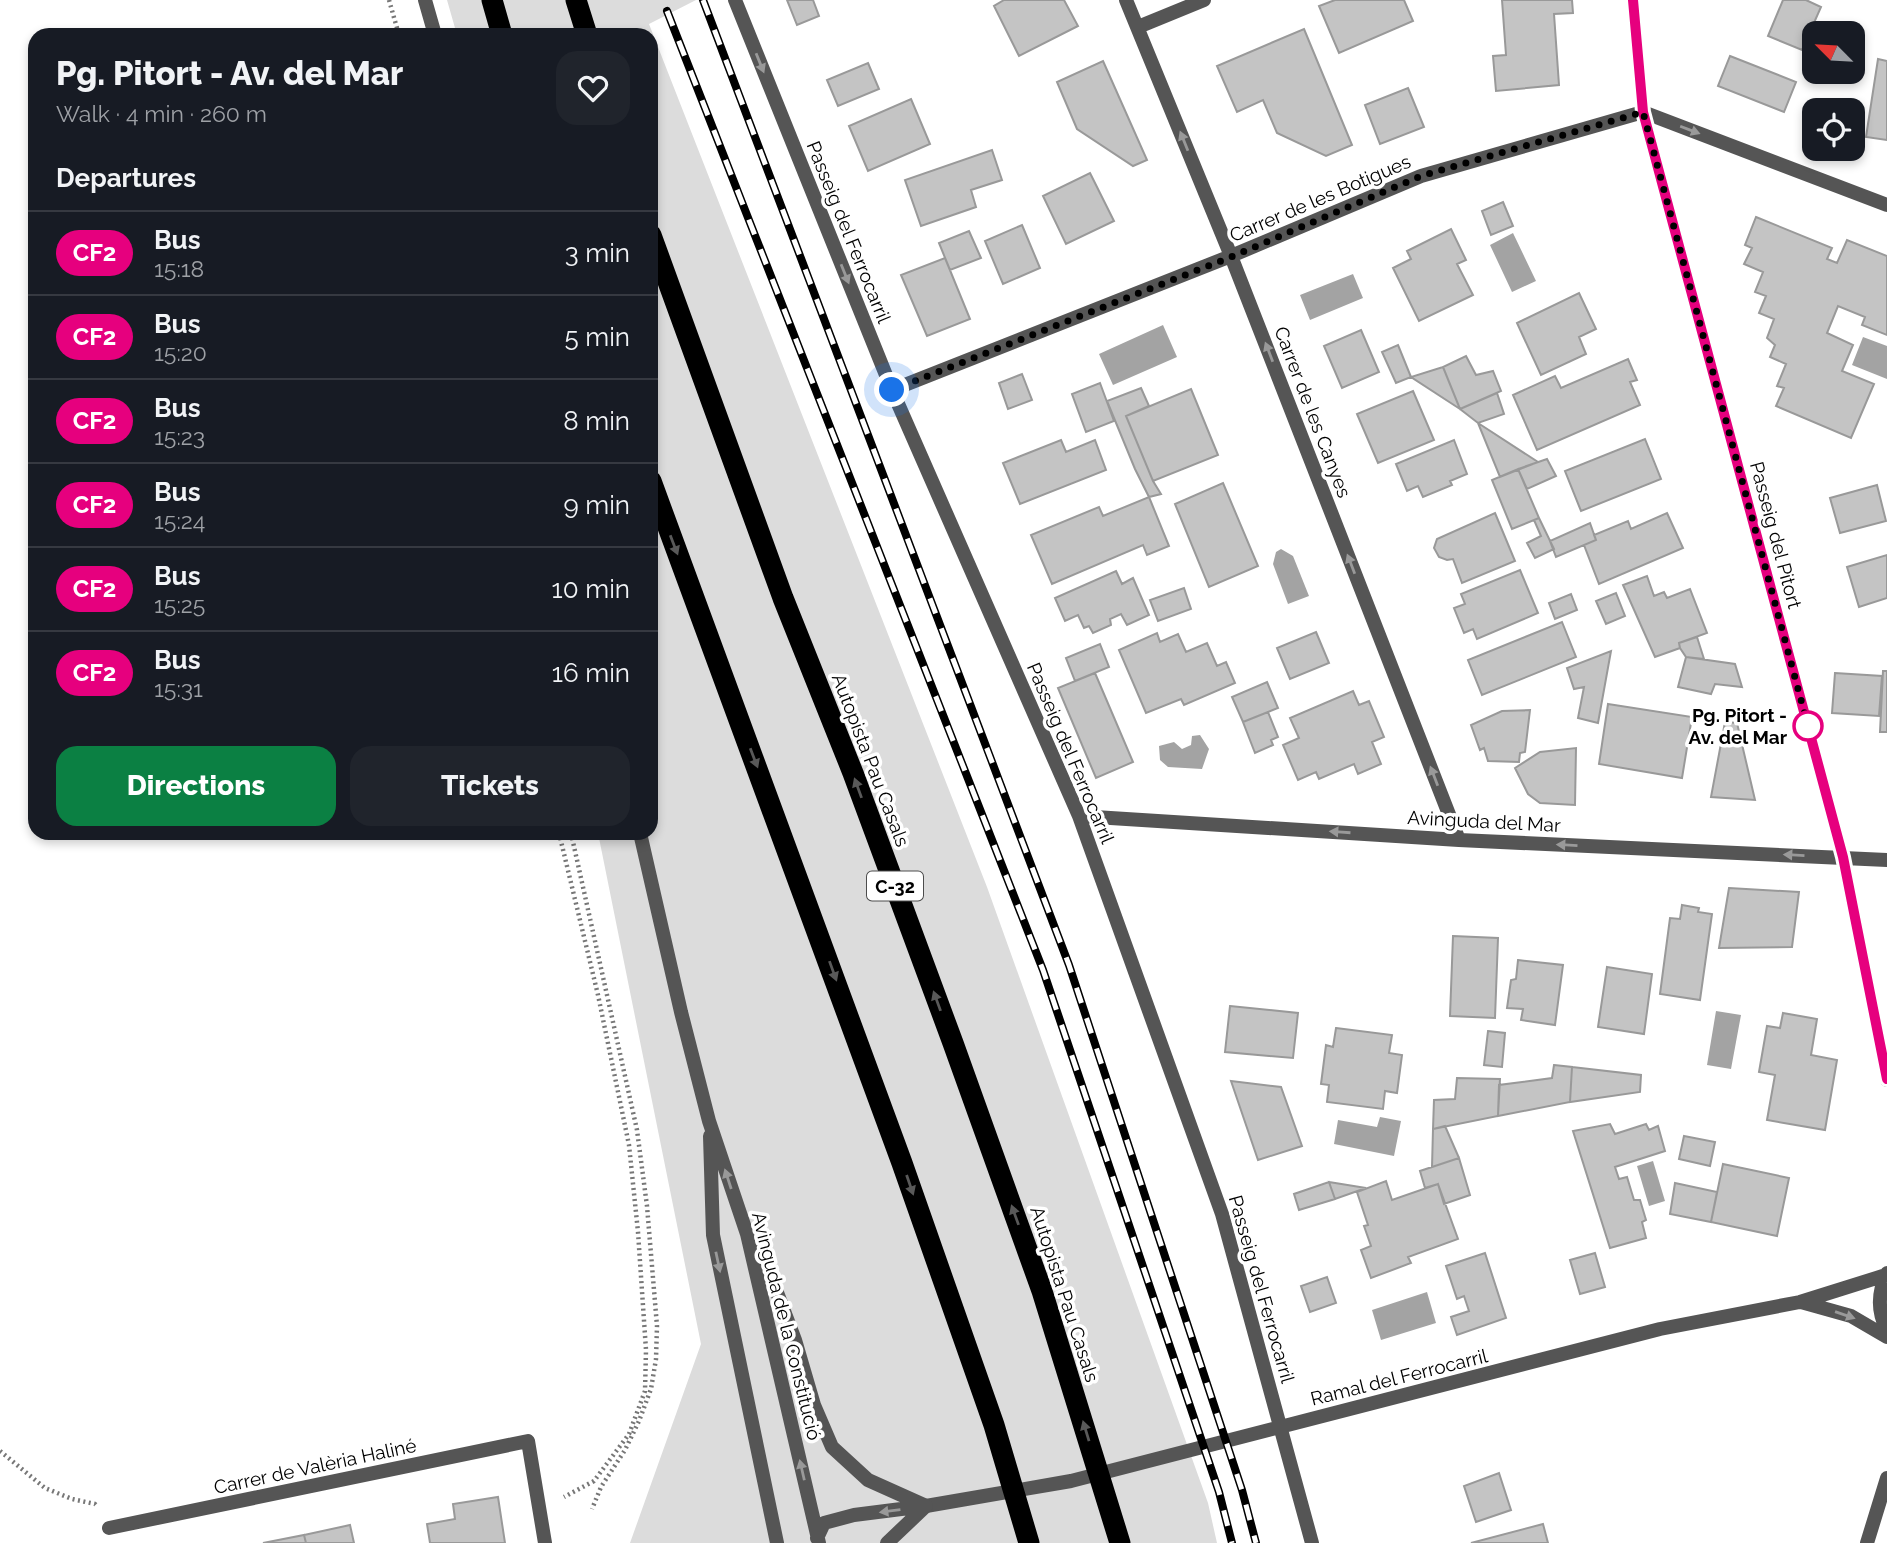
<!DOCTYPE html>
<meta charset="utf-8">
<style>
body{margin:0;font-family:Raleway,sans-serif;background:#20242c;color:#f1f3f6;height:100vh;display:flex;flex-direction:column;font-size:26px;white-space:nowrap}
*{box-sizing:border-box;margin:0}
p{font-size:23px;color:#9ea1a6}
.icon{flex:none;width:38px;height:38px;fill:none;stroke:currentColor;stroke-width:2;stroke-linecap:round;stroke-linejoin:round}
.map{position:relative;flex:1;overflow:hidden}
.details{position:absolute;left:28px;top:28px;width:630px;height:812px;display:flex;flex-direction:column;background:#171b24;border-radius:21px;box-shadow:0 4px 10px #0003}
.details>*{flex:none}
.badge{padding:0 14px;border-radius:23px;font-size:24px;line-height:46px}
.needle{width:46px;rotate:294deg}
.controls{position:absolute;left:1802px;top:21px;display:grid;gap:14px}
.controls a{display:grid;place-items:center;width:63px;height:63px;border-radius:14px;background:#171b24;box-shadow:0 4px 10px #0003;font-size:35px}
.you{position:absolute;width:35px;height:35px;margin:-18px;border:5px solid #fff;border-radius:50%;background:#1a73e8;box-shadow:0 0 0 10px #1a73e833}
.map>.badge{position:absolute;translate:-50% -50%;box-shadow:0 0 0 4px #fff}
h2{padding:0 28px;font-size:26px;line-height:63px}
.round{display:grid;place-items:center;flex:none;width:74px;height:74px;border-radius:21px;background:#20242c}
.head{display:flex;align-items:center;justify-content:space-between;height:119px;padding:0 28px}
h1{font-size:33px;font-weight:800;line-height:52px}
.cta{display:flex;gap:14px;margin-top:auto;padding:14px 28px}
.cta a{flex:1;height:80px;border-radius:21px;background:#0b8043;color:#fff;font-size:28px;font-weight:800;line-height:80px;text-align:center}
.cta a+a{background:#20242c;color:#f1f3f6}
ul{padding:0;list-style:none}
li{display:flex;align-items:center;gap:21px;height:84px;padding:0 28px;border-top:2px solid #363941}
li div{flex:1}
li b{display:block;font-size:26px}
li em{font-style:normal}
li .badge{min-width:77px;font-weight:700;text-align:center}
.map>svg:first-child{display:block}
.green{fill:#dcdcdc}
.water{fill:#a3a3a3}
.building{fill:#c4c4c4;stroke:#999;stroke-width:2}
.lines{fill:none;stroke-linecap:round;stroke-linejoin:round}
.path{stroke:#777;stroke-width:4.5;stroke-dasharray:2 3.5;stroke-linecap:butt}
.minor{stroke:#555;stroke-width:14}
.tertiary{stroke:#555;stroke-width:14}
.motorway{stroke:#000;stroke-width:21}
.rail-casing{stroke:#000;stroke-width:8}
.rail{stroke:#fff;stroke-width:5;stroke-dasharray:16;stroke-linecap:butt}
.oneway{fill:#999}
.oneway2{fill:#595959}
.line-casing{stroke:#fff;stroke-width:16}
.line{stroke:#e6007e;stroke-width:10}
.walk{stroke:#000;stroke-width:7;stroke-dasharray:0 12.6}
.stop-dot{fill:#fff;stroke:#e6007e;stroke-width:3.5}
.labels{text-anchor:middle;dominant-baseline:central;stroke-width:7;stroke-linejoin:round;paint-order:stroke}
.shield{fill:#fff;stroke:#4c4c4c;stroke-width:2}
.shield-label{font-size:18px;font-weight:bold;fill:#000}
.street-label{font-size:19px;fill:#000;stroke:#fff}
.stop-label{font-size:19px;font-weight:bold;fill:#000;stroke:#fff;text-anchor:end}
</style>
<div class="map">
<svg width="1887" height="1543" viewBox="0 0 1887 1543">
<rect width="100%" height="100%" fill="#fff"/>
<path class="green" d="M447 0H696L649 24 987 887 1208 1503 1217 1543H630L701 1344 598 833H651V731L656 729 651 711V35H457Z"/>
<path class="water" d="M1513 233 1536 281 1512 292 1490 245Z
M1353 274 1363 298 1310 320 1300 295Z
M1163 325 1177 357 1113 385 1099 354Z
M1863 337 1887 346V379L1852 365Z
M1281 549 1293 556 1309 596 1288 604 1273 564 1276 552Z
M1200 735 1209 749 1202 769 1168 767 1160 760 1159 746 1174 742 1182 749 1191 745 1192 736Z
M1716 1011 1741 1015 1731 1069 1707 1065Z
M1380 1117 1401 1121 1394 1156 1334 1144 1338 1120 1377 1127Z
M1653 1161 1665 1201 1649 1206 1637 1166Z
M1427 1292 1436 1323 1381 1340 1372 1310Z"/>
<path class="building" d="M787 0H813L819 16 797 25Z
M1004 0H1064L1078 26 1019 56 994 6Z
M1335 0H1404L1413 21 1339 53 1319 6Z
M1502 0H1572L1573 13 1554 14 1559 85 1496 91 1493 56 1506 55Z
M1783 0H1806L1821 7 1802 50 1768 36Z
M1304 29 1352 145 1326 156 1277 133 1263 100 1237 112 1217 66Z
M1730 56 1796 82 1784 112 1718 86Z
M1878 59 1887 61V140L1866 137Z
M1103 61 1147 160 1133 166 1077 129 1057 82Z
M868 63 879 89 838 106 827 80Z
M1408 88 1424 127 1380 144 1365 105Z
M911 99 930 144 868 171 849 126Z
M992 150 1002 180 971 190 976 207 921 226 905 180Z
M1090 173 1114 221 1066 244 1043 196Z
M1503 202 1513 226 1491 235 1482 211Z
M1756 217 1832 248 1827 259 1837 263 1847 240 1887 256V335L1862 325 1865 317 1838 306 1827 333 1853 345 1842 371 1874 384 1851 438 1776 406 1784 388 1777 386 1786 364 1770 357 1775 345 1767 338 1774 319 1759 313 1766 296 1755 292 1763 272 1744 264 1752 248 1745 245Z
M1022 225 1040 268 1003 284 985 241Z
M1451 229 1466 260 1457 264 1473 295 1419 321 1393 268 1411 259 1407 251Z
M969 231 981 258 950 270 939 243Z
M945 258 970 319 927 336 901 275Z
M1579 293 1596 329 1579 337 1586 354 1541 375 1517 323Z
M1361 330 1379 372 1342 388 1324 346Z
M1398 345 1411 377 1396 383 1382 352Z
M1466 356 1476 375 1493 371 1501 391 1460 409 1443 367Z
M1628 359 1637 380 1630 382 1640 405 1537 450 1513 395 1555 376 1561 388Z
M1443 367 1460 409 1411 377Z
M1022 374 1032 400 1008 409 999 383Z
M1100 383 1114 421 1086 432 1072 394Z
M1141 388 1149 406 1126 416 1153 481 1161 494 1149 497 1135 469 1107 401Z
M1191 389 1218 455 1153 481 1126 416Z
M1413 391 1434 440 1378 463 1357 414Z
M1497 393 1504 414 1478 423 1460 409Z
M1478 423 1538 462 1500 477Z
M1645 439 1661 479 1581 511 1565 471Z
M1061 440 1066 452 1095 440 1106 470 1020 504 1003 463Z
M1454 440 1467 474 1450 481 1452 485 1423 497 1418 486 1407 491 1396 464Z
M1547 459 1556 476 1527 489 1518 469Z
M1518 469 1539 518 1512 529 1492 480Z
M1223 483 1258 566 1209 587 1175 504Z
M1877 485 1886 521 1840 533 1830 498Z
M1149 497 1169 546 1147 555 1143 545 1052 584 1031 535 1099 507 1103 516Z
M1495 513 1515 561 1462 583 1453 559 1447 560 1439 557 1434 548 1437 539Z
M1667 513 1683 548 1599 584 1584 545 1596 540 1594 535 1628 521 1631 529Z
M1539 518 1554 549 1535 558 1527 543 1541 536 1534 520Z
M1590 523 1596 540 1556 557 1550 541Z
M1887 555V598L1859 607 1847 567Z
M1520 570 1538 613 1477 639 1473 629 1464 633 1454 608 1465 604 1461 594Z
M1116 571 1122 584 1133 578 1149 615 1127 625 1121 614 1110 619 1111 625 1093 633 1089 626 1084 628 1078 615 1065 621 1055 598Z
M1647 576 1654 596 1664 592 1667 598 1690 589 1707 633 1679 643 1680 648 1655 657 1623 585Z
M1184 588 1191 609 1158 621 1150 600Z
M1616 593 1625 616 1606 624 1596 601Z
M1571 594 1577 610 1555 619 1549 603Z
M1562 622 1576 657 1482 695 1468 660Z
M1316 632 1329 663 1290 679 1277 648Z
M1157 633 1160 642 1178 634 1186 652 1207 643 1217 666 1226 662 1235 683 1184 705 1181 699 1146 713 1119 650Z
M1697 637 1704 659 1686 657 1680 648 1679 643Z
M1100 644 1109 667 1075 681 1066 658Z
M1611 651 1598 723 1578 718 1584 687 1574 689 1567 668Z
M1686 657 1735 664 1742 687 1715 684 1711 694 1678 687Z
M1883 671H1887V732H1880Z
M1095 673 1133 762 1096 778 1058 688Z
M1835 673 1882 676 1879 716 1832 713Z
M1267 682 1278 708 1243 722 1232 697Z
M1353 691 1359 705 1369 701 1384 737 1372 742 1381 764 1358 774 1354 764 1319 779 1316 772 1298 780 1283 745 1299 738 1290 718Z
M1608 704 1692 717 1682 778 1599 764Z
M1530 710 1525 752 1520 753 1519 762 1488 761 1484 748 1480 750 1471 725 1502 711Z
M1268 712 1278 737 1271 740 1273 745 1255 753 1243 722Z
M1725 722 1737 723 1755 800 1711 797Z
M1576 748 1575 805 1540 803 1528 794 1515 768 1540 752Z
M1729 888 1799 892 1792 947 1719 948Z
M1682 905 1699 908 1698 912 1712 914 1700 1000 1660 994 1670 918 1680 919Z
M1453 936 1498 938 1495 1018 1450 1016Z
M1518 960 1563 965 1555 1025 1521 1020 1523 1009 1507 1008 1511 980 1516 979Z
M1607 967 1652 974 1644 1034 1598 1027Z
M1230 1006 1298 1013 1293 1058 1225 1052Z
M1783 1013 1817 1019 1811 1055 1837 1060 1825 1130 1767 1120 1775 1075 1759 1072 1767 1026 1780 1028Z
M1336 1028 1392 1035 1389 1053 1402 1055 1397 1093 1385 1091 1383 1109 1327 1102 1329 1085 1321 1084 1326 1045 1333 1047Z
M1488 1031 1505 1033 1502 1067 1484 1065Z
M1554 1065 1572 1067 1570 1102 1498 1116 1499 1085 1552 1078Z
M1572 1067 1641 1075 1640 1092 1570 1102Z
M1457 1078 1500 1079 1498 1116 1433 1129 1434 1100 1455 1099Z
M1231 1081 1281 1087 1302 1146 1258 1160Z
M1610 1124 1615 1134 1646 1124 1649 1130 1658 1126 1665 1151 1615 1167 1619 1179 1627 1177 1634 1200H1640L1646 1220 1642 1222 1646 1238 1610 1248 1573 1131Z
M1445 1126 1459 1158 1432 1167 1433 1129Z
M1684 1136 1715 1142 1710 1166 1679 1159Z
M1459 1158 1470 1195 1444 1204 1438 1184 1425 1188 1420 1171Z
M1723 1164 1789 1178 1777 1236 1711 1222Z
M1386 1181 1392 1200 1438 1184 1458 1239 1408 1257 1411 1263 1371 1278 1361 1250 1371 1246 1364 1226 1368 1225 1357 1192Z
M1329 1182 1335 1199 1299 1210 1294 1194Z
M1329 1182 1366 1188 1335 1199Z
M1675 1183 1717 1192 1711 1222 1670 1214Z
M1485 1253 1506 1318 1457 1335 1451 1317 1469 1311 1464 1296 1457 1299 1446 1266Z
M1595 1253 1605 1287 1580 1294 1570 1260Z
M1327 1277 1336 1303 1310 1312 1301 1286Z
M1499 1473 1511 1510 1476 1522 1464 1486Z
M498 1497 505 1543H430L427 1524 455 1519 453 1504Z
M1543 1524 1548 1543H1471Z
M350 1525 354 1543H306L304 1535Z
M304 1535 306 1543H263Z"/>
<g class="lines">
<path class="path" d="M389 0 399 35
M559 833 598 995 629 1145 638 1232 646 1350 645 1391 629 1434 594 1481 564 1497
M571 833 637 1130 647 1206 657 1326 656 1359 651 1389 639 1421 625 1450 601 1487 592 1509
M0 1451 45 1488 72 1499 95 1504 97 1506"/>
<path class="minor" d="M735 0 892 390 1079 816 1222 1214 1312 1543
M1126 0 1231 256 1459 840
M1633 0 1643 112 1843 857 1887 1080
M1138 27 1204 0
M892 390 1231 256 1421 176 1643 112 1887 205
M1079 816 1459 840 1887 860
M1887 1273C1878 1292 1877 1311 1887 1330
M1801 1302 1851 1316 1887 1337
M926 1506 1071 1481 1660 1329 1800 1302 1886 1275
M109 1528 528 1441 545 1543
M1867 1543 1887 1478"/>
<path class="tertiary" d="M425 0 435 35
M640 833 681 1012 709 1121 747 1234 819 1543
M710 1136 713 1235 777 1543
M756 1251 773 1282 795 1340 814 1405 832 1447 868 1480 926 1506
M817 1538 824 1523 854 1515 925 1506
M887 1543 926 1506"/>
<path class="motorway" d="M492 0 502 35
M576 0 587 35
M651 235 783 598 853 773 953 1043 1042 1291 1120 1543
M651 481 902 1163 994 1425 1029 1543"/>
<defs>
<path id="rail" d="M703 0 1069 965 1242 1490 1256 1543
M667 11 1043 970 1219 1492 1232 1543"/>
</defs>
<use href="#rail" class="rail-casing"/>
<use href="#rail" class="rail"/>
</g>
<defs><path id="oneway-solid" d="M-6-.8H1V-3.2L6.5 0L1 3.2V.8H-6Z" transform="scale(1.75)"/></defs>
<g class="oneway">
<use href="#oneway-solid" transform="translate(760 63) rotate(68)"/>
<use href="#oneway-solid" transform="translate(1690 130) rotate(21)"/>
<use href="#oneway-solid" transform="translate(1184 141) rotate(-112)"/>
<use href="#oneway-solid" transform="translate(845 274) rotate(68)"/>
<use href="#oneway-solid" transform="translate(1269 352) rotate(-111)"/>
<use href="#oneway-solid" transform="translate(1351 564) rotate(-111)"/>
<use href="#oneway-solid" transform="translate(1434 776) rotate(-111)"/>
<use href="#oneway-solid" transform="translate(1340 832) rotate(-176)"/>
<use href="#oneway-solid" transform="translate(1567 845) rotate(-177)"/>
<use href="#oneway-solid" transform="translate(1794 855) rotate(-177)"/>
<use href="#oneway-solid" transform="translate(728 1179) rotate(-108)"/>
<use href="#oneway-solid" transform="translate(718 1262) rotate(78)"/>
<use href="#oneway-solid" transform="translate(1845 1315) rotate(19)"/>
<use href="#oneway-solid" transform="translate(802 1470) rotate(-103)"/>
<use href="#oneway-solid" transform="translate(890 1511) rotate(173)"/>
</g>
<g class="oneway2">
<use href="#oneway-solid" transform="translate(674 545) rotate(69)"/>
<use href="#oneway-solid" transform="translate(754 758) rotate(69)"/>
<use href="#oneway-solid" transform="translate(858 788) rotate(-110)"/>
<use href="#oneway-solid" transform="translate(833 971) rotate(70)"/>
<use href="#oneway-solid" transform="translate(937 1001) rotate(-110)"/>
<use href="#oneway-solid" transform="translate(910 1185) rotate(71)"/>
<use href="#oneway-solid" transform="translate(1015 1215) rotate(-110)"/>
<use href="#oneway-solid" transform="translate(1086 1431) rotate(-107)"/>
</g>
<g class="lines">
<defs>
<path id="line" d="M1633 0 1643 112 1843 857 1887 1079"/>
</defs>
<use href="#line" class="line-casing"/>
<use href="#line" class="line"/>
<path class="walk" d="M892 390 1231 257 1421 176 1643 112 1808 726"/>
</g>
<circle class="stop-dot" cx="1808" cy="726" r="14"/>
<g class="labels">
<rect class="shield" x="867" y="871.5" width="56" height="29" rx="5"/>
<g class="shield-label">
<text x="895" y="886">C-32</text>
</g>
<g class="street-label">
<text transform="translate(1320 198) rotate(-23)">Carrer de les Botigues</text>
<text transform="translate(849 232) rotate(68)">Passeig del Ferrocarril</text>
<text transform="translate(1313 412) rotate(69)">Carrer de les Canyes</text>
<text transform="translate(1776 535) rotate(75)">Passeig del Pitort</text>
<text transform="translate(1071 753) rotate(67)">Passeig del Ferrocarril</text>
<text transform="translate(871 760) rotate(69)">Autopista Pau Casals</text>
<text transform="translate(1484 821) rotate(3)">Avinguda del Mar</text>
<text transform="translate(1262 1289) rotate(74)">Passeig del Ferrocarril</text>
<text transform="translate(1065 1294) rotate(72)">Autopista Pau Casals</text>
<text transform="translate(787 1326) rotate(76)">Avinguda de la Constitució</text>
<text transform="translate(1399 1377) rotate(-14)">Ramal del Ferrocarril</text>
<text transform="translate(315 1466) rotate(-12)">Carrer de Valèria Haliné</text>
</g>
<g class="stop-label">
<text x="1787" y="715">Pg. Pitort -<tspan x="1787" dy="22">Av. del Mar</tspan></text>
</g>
</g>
</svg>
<div class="controls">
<a><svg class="needle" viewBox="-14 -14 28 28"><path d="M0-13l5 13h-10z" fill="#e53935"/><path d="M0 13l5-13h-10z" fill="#9ea1a6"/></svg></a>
<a><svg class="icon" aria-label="locate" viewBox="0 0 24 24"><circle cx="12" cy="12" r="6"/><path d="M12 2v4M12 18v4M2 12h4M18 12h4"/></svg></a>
</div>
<div class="you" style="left:892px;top:390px"></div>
<section class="details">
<div class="head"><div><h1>Pg. Pitort - Av. del Mar</h1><p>Walk · 4 min · 260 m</p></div><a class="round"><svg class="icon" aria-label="heart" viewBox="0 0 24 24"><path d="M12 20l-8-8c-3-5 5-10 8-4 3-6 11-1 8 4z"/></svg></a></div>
<h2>Departures</h2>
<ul>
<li><span class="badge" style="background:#e6007e;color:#fff">CF2</span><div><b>Bus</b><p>15:18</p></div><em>3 min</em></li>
<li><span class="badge" style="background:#e6007e;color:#fff">CF2</span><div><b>Bus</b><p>15:20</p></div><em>5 min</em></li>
<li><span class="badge" style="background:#e6007e;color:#fff">CF2</span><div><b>Bus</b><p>15:23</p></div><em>8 min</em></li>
<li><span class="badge" style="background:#e6007e;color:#fff">CF2</span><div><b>Bus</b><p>15:24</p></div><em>9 min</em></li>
<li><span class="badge" style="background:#e6007e;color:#fff">CF2</span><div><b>Bus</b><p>15:25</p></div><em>10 min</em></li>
<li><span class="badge" style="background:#e6007e;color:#fff">CF2</span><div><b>Bus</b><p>15:31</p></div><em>16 min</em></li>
</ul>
<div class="cta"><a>Directions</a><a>Tickets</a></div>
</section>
</div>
